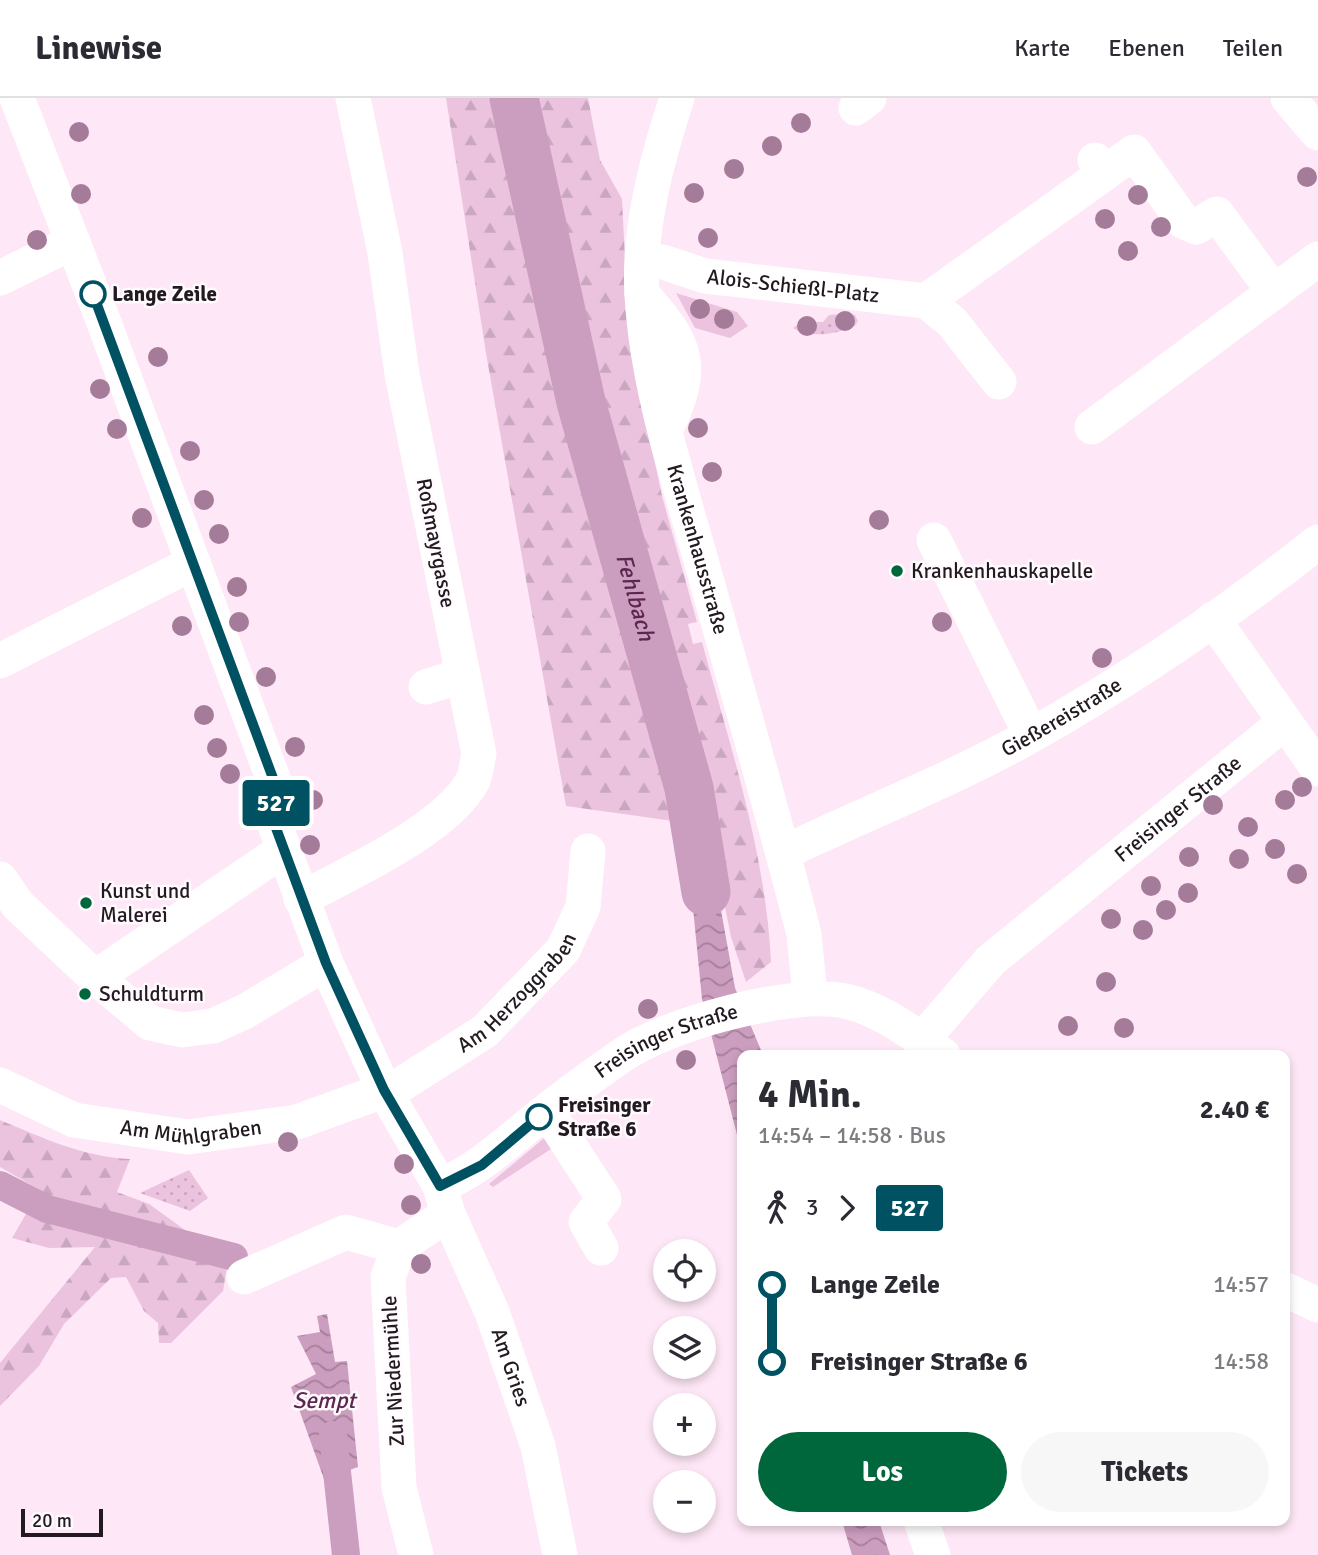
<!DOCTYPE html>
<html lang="de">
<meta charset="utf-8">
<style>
body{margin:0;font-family:Signika,sans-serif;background:#f7f7f7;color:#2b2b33;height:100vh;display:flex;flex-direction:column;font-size:26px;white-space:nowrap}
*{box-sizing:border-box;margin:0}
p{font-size:23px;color:#7c7c81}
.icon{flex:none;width:38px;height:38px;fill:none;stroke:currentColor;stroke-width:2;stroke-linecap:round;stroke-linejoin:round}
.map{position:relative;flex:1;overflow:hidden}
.sheet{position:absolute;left:737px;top:952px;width:553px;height:476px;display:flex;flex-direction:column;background:#fff;border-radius:14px;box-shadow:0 4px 10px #0003}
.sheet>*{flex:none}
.badge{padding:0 14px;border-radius:5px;font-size:24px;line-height:46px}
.buttons{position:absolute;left:653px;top:1141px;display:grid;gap:14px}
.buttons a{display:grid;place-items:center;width:63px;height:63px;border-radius:50%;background:#fff;box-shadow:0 4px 10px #0003;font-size:35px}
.scale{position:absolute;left:21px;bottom:18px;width:82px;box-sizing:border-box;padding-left:7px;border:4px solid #221a20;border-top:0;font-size:19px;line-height:24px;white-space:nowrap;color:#221a20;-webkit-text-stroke:5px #fffafd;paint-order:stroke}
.map>.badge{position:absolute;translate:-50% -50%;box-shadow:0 0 0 4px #fff}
.legs{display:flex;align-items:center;gap:10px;height:77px;padding:0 21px;font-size:23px}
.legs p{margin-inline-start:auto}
.summary{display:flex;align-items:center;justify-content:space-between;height:119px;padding:0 21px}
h1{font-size:38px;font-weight:700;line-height:52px}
.action{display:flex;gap:14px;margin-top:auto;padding:14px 21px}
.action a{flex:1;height:80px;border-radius:42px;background:#00673d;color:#fff;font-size:28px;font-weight:700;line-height:80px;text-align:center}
.action a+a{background:#f7f7f7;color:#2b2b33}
ul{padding:0 21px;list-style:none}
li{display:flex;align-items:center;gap:24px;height:77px;font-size:26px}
li i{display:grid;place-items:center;width:10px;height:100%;margin:0 9px;background:currentColor}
li i::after{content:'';width:18px;height:18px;margin:-9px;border:5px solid;border-radius:50%;background:#fff}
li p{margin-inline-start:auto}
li:first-child i{background:linear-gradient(#0000 50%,currentColor 0)}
li:last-child i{background:linear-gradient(currentColor 50%,#0000 0)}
header{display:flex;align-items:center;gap:42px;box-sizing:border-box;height:98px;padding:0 35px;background:#fff;border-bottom:2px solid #e1e1e2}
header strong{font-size:33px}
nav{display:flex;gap:38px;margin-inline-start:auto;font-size:24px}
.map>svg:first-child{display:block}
.grass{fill:#ebc3df}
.forest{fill:url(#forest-firs)}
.park{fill:url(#park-dots)}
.water{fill:url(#water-waves)}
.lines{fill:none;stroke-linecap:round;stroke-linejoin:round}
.canal{stroke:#cb9dbe;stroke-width:28}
.river{stroke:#cb9dbe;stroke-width:49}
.minor{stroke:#fff;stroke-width:35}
.tree{fill:#a47b99}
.line-1-casing{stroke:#fff;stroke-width:16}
.line-1{stroke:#005262;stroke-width:10}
.stop-1-dot{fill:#fff;stroke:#005262;stroke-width:3.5}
.poi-dot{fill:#00673d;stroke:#fffafd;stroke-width:2.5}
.labels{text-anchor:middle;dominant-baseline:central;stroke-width:5;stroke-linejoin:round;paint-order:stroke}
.street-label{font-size:21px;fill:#221a20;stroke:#fffafd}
.stop-label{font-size:21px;font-weight:bold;fill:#221a20;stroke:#fffafd;text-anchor:start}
.poi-label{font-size:21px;fill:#221a20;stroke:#fffafd;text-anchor:start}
.water-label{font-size:23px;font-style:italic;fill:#5d2651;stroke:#fffafd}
</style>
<header>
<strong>Linewise</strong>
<nav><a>Karte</a><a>Ebenen</a><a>Teilen</a></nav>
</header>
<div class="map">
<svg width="1318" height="1457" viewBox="0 0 1318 1457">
<defs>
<pattern id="forest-firs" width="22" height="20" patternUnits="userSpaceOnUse" patternTransform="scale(1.75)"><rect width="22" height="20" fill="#ebc3df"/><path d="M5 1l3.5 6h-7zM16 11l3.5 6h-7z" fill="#c9a7bf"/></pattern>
<pattern id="park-dots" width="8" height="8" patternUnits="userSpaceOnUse" patternTransform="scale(1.75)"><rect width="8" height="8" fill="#ebc3df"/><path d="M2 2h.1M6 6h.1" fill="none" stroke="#c9a7bf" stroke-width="1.8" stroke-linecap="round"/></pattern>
<pattern id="water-waves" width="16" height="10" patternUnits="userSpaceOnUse" patternTransform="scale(1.75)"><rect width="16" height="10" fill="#cb9dbe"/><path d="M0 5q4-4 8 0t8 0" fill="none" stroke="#a47f9a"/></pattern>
</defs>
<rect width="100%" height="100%" fill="#fee7f6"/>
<path class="grass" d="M676 195 737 214 748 228 730 240 695 230Z
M549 1036 557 1047 493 1089 489 1086Z"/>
<path class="forest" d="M446 0H588L600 62 622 101 629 241 662 398 697 524 688 526 693 546 702 544C730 648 766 756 771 864L746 884 731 839 709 728 566 708 486 255Z
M0 1022C43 1040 83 1059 130 1061L117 1094 149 1106 228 1163 223 1193 171 1245H159L158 1225 144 1213 126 1179 111 1180 64 1226 39 1268 0 1308V1265L95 1149 49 1150 12 1140 40 1092 0 1069Z"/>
<path class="park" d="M843 216 855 217 858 223 855 228C836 236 812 241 793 230L801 224H823L829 217Z
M189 1072 208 1100 190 1113 140 1095Z"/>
<path class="water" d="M685 729H706L735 890 763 957H742V1056L702 901Z
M327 1216 335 1264 347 1263 358 1369 324 1381 291 1289 316 1276 297 1238 320 1234 317 1218Z
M842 1423H879L890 1457H852Z"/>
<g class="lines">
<path class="canal" d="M0 1087 47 1111 234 1159
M333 1337 346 1457"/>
<path class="river" id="s1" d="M514 0 581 304 689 690 706 794"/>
<g class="minor">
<path id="s2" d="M17 0 103 222 277 691 276 730 326 865 384 992 440 1088 448 1116 492 1214 538 1348 560 1457"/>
<path id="s3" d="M677 0C657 61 638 131 642 197 647 286 676 374 700 459 735 585 772 710 804 836L810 899"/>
<path d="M1288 0 1318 35"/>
<path d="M856 10 869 0"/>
<path d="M1105 75 1134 54 1183 123 1196 129 1217 116 1274 194"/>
<path id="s4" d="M663 164 705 178 926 203 1105 75 1095 62"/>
<path d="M0 180 73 144"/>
<path d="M642 196C688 246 696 269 666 331"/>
<path d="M926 203 952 224 999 284"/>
<path d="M1092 329 1318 161"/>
<path d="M934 442 1031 637"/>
<path d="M1213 521 1318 671"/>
<path d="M0 563 193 465"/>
<path d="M426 589 463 577"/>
<path id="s5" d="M783 755C866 715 952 682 1032 637 1132 580 1228 515 1318 444"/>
<path d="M0 781 18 807 87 872 150 925 182 932 213 928 244 914 326 865"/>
<path d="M301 801C349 775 448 731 473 682 476 675 477 664 479 656L402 276 385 155 353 0"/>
<path d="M96 879 283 752"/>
<path id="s6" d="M922 942 991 862 1285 624"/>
<path id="s7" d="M0 987 74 1022 188 1039 297 1024 402 986 485 933 563 852 583 809 588 753"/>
<path d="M547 1013 604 1101 586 1124 601 1150"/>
<path id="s8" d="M440 1088C481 1070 505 1046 540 1018 566 997 594 977 621 958 666 926 792 892 845 903 882 911 913 936 943 957"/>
<path d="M244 1179 346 1134 399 1149"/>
<path d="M1284 1191 1318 1207"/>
<path d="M921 1423 933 1457"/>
<path d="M416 1457 399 1389 388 1179 399 1149 448 1116"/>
</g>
</g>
<g class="tree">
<circle cx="801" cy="25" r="10"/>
<circle cx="79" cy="34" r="10"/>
<circle cx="772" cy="48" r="10"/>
<circle cx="734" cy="71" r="10"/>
<circle cx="1307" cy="79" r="10"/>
<circle cx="694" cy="95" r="10"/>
<circle cx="81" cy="96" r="10"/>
<circle cx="1138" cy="97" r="10"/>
<circle cx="1105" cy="121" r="10"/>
<circle cx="1161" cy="129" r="10"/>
<circle cx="708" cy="140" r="10"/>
<circle cx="37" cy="142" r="10"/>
<circle cx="1128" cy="153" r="10"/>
<circle cx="700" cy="211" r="10"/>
<circle cx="724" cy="221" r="10"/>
<circle cx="845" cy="223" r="10"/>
<circle cx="807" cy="228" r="10"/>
<circle cx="158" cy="259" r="10"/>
<circle cx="100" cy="291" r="10"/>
<circle cx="698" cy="330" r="10"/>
<circle cx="117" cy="331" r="10"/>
<circle cx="190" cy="353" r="10"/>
<circle cx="712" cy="374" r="10"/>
<circle cx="204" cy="402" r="10"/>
<circle cx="142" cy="420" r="10"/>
<circle cx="879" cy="422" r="10"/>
<circle cx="219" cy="436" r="10"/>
<circle cx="237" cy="489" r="10"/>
<circle cx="239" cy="524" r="10"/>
<circle cx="942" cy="524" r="10"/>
<circle cx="182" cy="528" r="10"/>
<circle cx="1102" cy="560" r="10"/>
<circle cx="266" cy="579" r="10"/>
<circle cx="204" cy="617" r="10"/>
<circle cx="295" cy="649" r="10"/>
<circle cx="217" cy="650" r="10"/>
<circle cx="230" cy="676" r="10"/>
<circle cx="1302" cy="689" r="10"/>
<circle cx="254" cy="696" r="10"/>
<circle cx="313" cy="702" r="10"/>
<circle cx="1285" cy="702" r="10"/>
<circle cx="1213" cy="707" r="10"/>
<circle cx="1248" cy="729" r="10"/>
<circle cx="310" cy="747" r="10"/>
<circle cx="1275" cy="751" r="10"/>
<circle cx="1189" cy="759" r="10"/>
<circle cx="1239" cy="761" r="10"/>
<circle cx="1297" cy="776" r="10"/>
<circle cx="1151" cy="788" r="10"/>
<circle cx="1188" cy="795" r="10"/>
<circle cx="1166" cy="812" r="10"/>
<circle cx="1111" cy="821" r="10"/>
<circle cx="1143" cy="832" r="10"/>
<circle cx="1106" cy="884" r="10"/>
<circle cx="648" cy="911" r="10"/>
<circle cx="1068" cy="928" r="10"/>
<circle cx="1124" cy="930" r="10"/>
<circle cx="686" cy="962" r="10"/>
<circle cx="288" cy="1044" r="10"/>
<circle cx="404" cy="1066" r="10"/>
<circle cx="411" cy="1107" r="10"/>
<circle cx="421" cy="1166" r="10"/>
</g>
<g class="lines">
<defs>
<path id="line-1" d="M93 196 277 691 276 730 326 865 384 992 440 1088 482 1067 539 1019"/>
</defs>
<use href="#line-1" class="line-1-casing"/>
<use href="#line-1" class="line-1"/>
</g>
<g class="stop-1-dot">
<circle cx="93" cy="196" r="12"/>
<circle cx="539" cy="1019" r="12"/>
</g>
<g class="poi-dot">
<circle cx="897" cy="473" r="7"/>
<circle cx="86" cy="805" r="7"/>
<circle cx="85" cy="896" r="7"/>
</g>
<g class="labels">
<g class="street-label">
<text stroke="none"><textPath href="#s4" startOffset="133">Alois-Schießl-Platz</textPath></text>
<text transform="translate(436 445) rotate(79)">Roßmayrgasse</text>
<text stroke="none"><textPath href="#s3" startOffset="462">Krankenhausstraße</textPath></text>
<text stroke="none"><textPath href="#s5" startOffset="310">Gießereistraße</textPath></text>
<text stroke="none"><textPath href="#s6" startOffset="346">Freisinger Straße</textPath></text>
<text stroke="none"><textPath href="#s7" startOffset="567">Am Herzoggraben</textPath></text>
<text stroke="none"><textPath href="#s8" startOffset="271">Freisinger Straße</textPath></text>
<text stroke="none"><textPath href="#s7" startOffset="200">Am Mühlgraben</textPath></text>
<text stroke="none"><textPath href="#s2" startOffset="1367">Am Gries</textPath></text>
<text transform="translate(393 1273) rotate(-93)">Zur Niedermühle</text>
</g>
<g class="stop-label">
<text x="112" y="196">Lange Zeile</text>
<text x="558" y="1007">Freisinger<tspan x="558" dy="24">Straße 6</tspan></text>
</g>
<g class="poi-label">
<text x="911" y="473">Krankenhauskapelle</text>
<text x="100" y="793">Kunst und<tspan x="100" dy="24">Malerei</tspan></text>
<text x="99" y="896">Schuldturm</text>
</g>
<g class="water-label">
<text stroke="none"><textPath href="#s1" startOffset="514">Fehlbach</textPath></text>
<text x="324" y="1302">Sempt</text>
</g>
</g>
</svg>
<div class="buttons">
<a><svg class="icon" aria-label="locate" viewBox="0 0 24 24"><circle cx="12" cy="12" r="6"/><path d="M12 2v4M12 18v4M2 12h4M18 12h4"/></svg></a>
<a><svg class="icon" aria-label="layers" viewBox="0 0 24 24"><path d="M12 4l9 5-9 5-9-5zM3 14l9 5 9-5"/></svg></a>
<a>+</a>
<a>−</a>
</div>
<div class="scale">20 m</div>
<b class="badge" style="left:276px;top:705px;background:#005262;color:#fff">527</b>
<section class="sheet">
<div class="summary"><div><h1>4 Min.</h1><p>14:54 – 14:58 · Bus</p></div><b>2.40 €</b></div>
<div class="legs"><svg class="icon" aria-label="walk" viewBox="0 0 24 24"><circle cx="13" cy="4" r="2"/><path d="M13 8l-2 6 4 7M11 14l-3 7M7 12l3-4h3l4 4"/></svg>3<svg class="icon" aria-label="forward" viewBox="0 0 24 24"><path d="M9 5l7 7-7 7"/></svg><b class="badge" style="background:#005262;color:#fff">527</b></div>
<ul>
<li><i style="color:#005262"></i><b>Lange Zeile</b><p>14:57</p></li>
<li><i style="color:#005262"></i><b>Freisinger Straße 6</b><p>14:58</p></li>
</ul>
<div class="action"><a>Los</a><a>Tickets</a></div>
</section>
</div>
